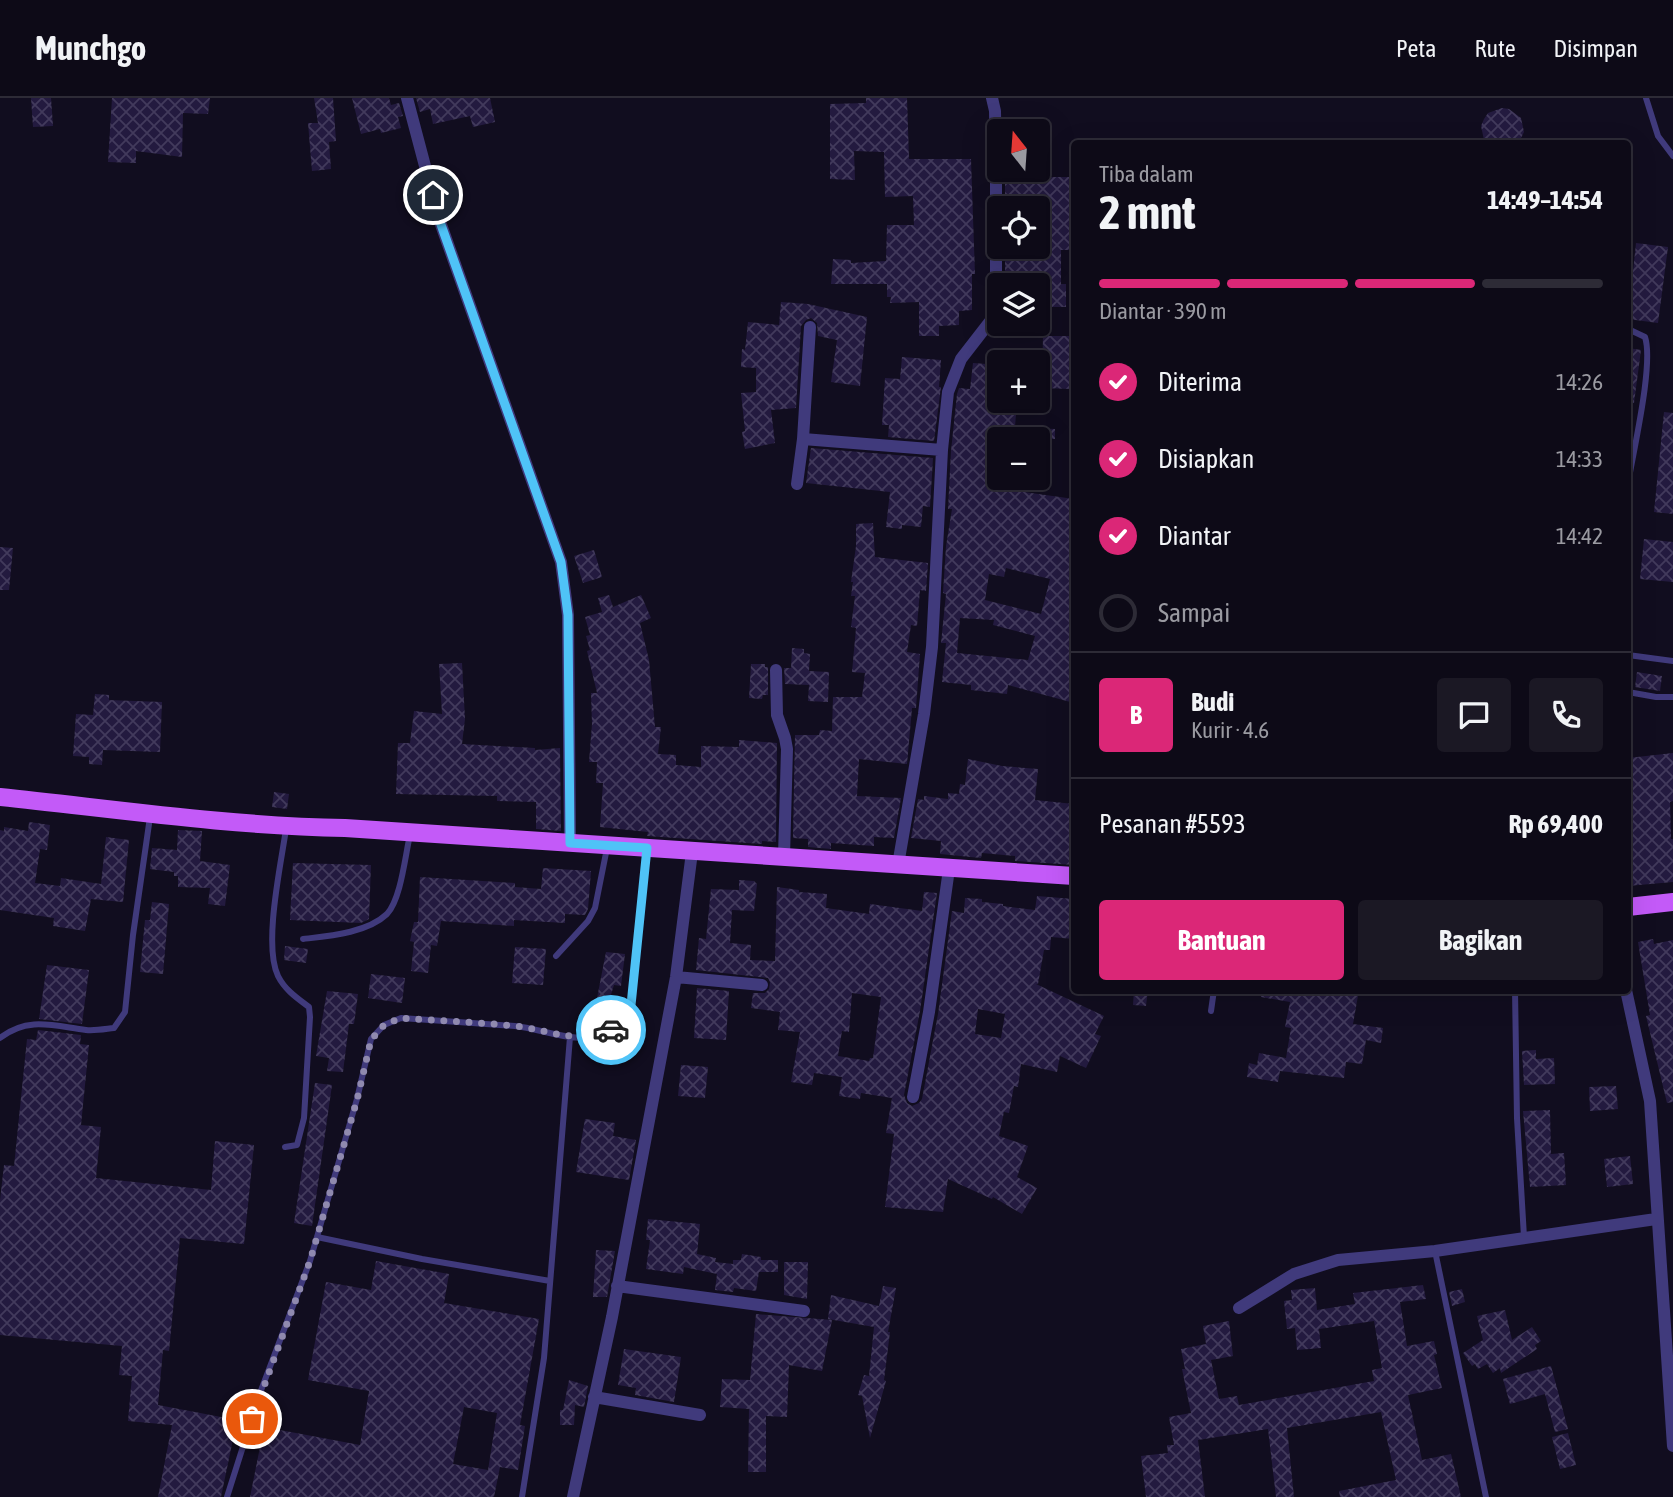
<!DOCTYPE html>
<html lang="id">
<head>
<meta charset="utf-8">
<style>
	:root { --surface:#0d0a17; --page:#1b1824; --text:#f1f3f6; --muted:#9a9aa1; --line:#2d2b36; --accent:#db2777 }
	body { margin:0; font-family:"Asap Condensed",sans-serif; background:var(--page); color:var(--text); height:100vh; display:flex; flex-direction:column; font-size:26px; white-space:nowrap }
	* { box-sizing:border-box; margin:0 }
	p { font-size:23px; color:var(--muted) }
	.icon { flex:none; width:38px; height:38px; fill:none; stroke:currentColor; stroke-width:2; stroke-linecap:round; stroke-linejoin:round }
	.map { position:relative; flex:1; overflow:hidden }
	.panel { position:absolute; left:1071px; top:42px; width:560px; height:854px; display:flex; flex-direction:column; background:var(--surface); border-radius:7px; box-shadow:0 7px 28px #0002,0 0 0 2px var(--line) }
	.panel>* { flex:none }
	.needle { width:46px; rotate:343deg }
	.fabs { position:absolute; left:987px; top:21px; display:grid; gap:14px }
	.fabs a { display:grid; place-items:center; width:63px; height:63px; border-radius:7px; background:var(--surface); box-shadow:0 7px 28px #0002,0 0 0 2px var(--line); font-size:35px }
	.pin { position:absolute; display:grid; place-items:center; width:60px; height:60px; color:#fff; margin:-30px; border:4px solid #fff; border-radius:50%; box-shadow:0 2px 7px #0007 }
	.courier { position:absolute; display:grid; place-items:center; width:70px; height:70px; margin:-35px; border:5px solid #4fc3f7; border-radius:50%; background:#fff; color:#222; box-shadow:0 2px 9px #0007 }
	.overview em { font-style:normal; font-weight:700 }
	.overview div { display:flex; flex-direction:column-reverse }
	.overview { display:flex; align-items:center; justify-content:space-between; height:119px; padding:0 28px }
	h1 { font-size:46px; font-weight:700; line-height:52px }
	.bar { display:grid; grid-template-columns:repeat(4,1fr); gap:10px 7px; align-content:center; height:84px; padding:0 28px }
	.bar i { height:9px; border-radius:5px; background:var(--line) }
	.bar .selected { background:var(--accent) }
	.bar p { grid-column:span 4 }
	.line { display:flex; align-items:center; gap:18px; padding:0 28px; border-top:2px solid var(--line) }
	.line div { flex:1 }
	.round { display:grid; place-items:center; flex:none; width:74px; height:74px; border-radius:7px; background:var(--page) }
	ol { padding:0 28px; list-style:none }
	li { display:flex; align-items:center; gap:21px; height:77px }
	li p { margin-inline-start:auto }
	li .icon { padding:7px; border-radius:50%; background:var(--accent); color:#fff; stroke-width:4 }
	li:last-child { color:var(--muted) }
	li i { width:38px; height:38px; border:4px solid var(--line); border-radius:50% }
	.cta { display:flex; gap:14px; margin-top:auto; padding:14px 28px }
	.cta a { flex:1; height:80px; border-radius:7px; background:var(--accent); color:#fff; font-size:28px; font-weight:700; line-height:80px; text-align:center }
	.cta a+a { background:var(--page); color:var(--text) }
	header { display:flex; align-items:center; gap:42px; box-sizing:border-box; height:98px; padding:0 35px; background:var(--surface); border-bottom:2px solid var(--line) }
	header strong { font-size:33px }
	nav { display:flex; gap:38px; margin-inline-start:auto; font-size:24px }
	.map>svg:first-child { display:block }
</style>
</head>
<body>
<header>
<strong>Munchgo</strong>
<nav><a>Peta</a><a>Rute</a><a>Disimpan</a></nav>
</header>
<div class="map">
<svg width="1673" height="1399" viewBox="0 0 1673 1399">
	<defs>
		<pattern id="building-cross-hatch" width="8" height="8" patternUnits="userSpaceOnUse" patternTransform="scale(1.75)"><rect width="8" height="8" fill="#231a3f"/><path d="M0 0l8 8M0 8l8-8" fill="none" stroke="#423a5c"/></pattern>
	</defs>
	<rect width="100%" height="100%" fill="#110d1f"/>
	<!-- building -->
	<path fill="url(#building-cross-hatch)" fill-rule="evenodd" d="M31,0H51L53,28L33,29Z
		M112,0H210L208,16L183,15L182,59L136,53V65L108,64Z
		M314,0H333L336,43L329,44L331,71L312,73L308,25H318Z
		M352,0H389L391,7L399,5L403,18L398,19L401,30L381,35L380,31L361,36Z
		M416,0H490L495,24L473,29L470,18L433,26L430,11L420,14Z
		M866,0H907L909,61H971L975,176H972V212L959,213V227L939,228V238H919V204L890,205L891,199H887V186H831L833,161L851,162V165L886,163L887,127H914L913,98L885,99L884,54L854,53L855,82L830,81V6L866,5Z
		M1502,10L1509,11L1521,20L1524,34L1518,46H1487L1484,42L1481,28L1484,21L1488,15Z
		M1047,79H1074V152H1061V186H1066V209H1038V187H1005V149H1038V110H1005V80L1047,81Z
		M1636,145L1668,149L1658,225L1628,221Z
		M781,204L808,206L867,219L860,288L831,284L837,242L818,238L817,225L811,220L806,222L801,228L796,310L771,312L775,345L745,351L742,334L745,333L741,295L756,294V270L741,269L742,251L745,252L748,224L779,227Z
		M1043,238H1069L1070,291L1042,290Z
		M1628,250L1641,252L1634,305H1628Z
		M902,259L941,262L939,289H941L934,343L888,339L889,327H882L885,280L900,281Z
		M973,265L999,267V303H1017L1015,329L1055,331V341H999V380H1016L1017,393L1074,401V605L1008,587L1007,596L971,592V587L942,584L946,545H941L946,496L943,495L946,448L952,411H948L951,353L957,296L959,290L970,291ZM1006,470L1050,481L1041,516L985,502L989,476L1004,479ZM960,520L994,522L993,527L1035,538L1028,562L957,555Z
		M1664,314L1673,315V416L1654,414Z
		M811,350L933,360L930,409L923,408L921,429L902,427V431L886,429L890,394L806,385Z
		M873,425L875,459L928,465L926,493L920,492L917,528L911,527L907,554L920,556L916,610H912L907,666L859,661L857,698L901,700L894,740L874,739V748L831,745V751L808,749V741L793,740L795,637H819L820,632L832,633L833,599H862L865,575L852,574L856,530L851,529L855,498H851L853,484H851L856,448V426Z
		M1644,441L1673,444V484L1640,481Z
		M0,449L13,450L9,492H0Z
		M594,452L602,479L583,485L574,458Z
		M609,497L613,509L641,497L651,520L640,525L649,562L655,629H661L658,656L676,657V667L701,669V648L739,649V642L777,645L776,744L762,743V746L647,738L648,734L600,729L603,685H596L597,664H589L592,626L591,595H597L587,553L590,552L586,538L590,537L585,519L602,514L598,500Z
		M792,550L804,551V555L810,556L809,573L829,574L828,604L808,603L809,587L785,586L784,570H791Z
		M462,565L465,621L462,646L535,650V652L560,650L561,733L536,731V704L497,703V698L396,696L398,645H410L414,613L442,616L439,566Z
		M751,566H765V569H768V597H763L762,601L749,600Z
		M1637,574L1662,578L1660,593L1635,589Z
		M95,596L109,597V602L162,604L160,654L103,652L102,667L89,666V659L73,658L76,616L93,617Z
		M1673,655V703L1670,704L1671,741H1673V784L1628,788V660Z
		M968,661L1002,668L1038,671L1035,702L1074,706V767L1015,763V758L982,755L981,760L940,756L941,743L911,740L918,701L924,702V698L948,701V695L959,696L960,686L965,687Z
		M274,694L289,696L287,711L272,709Z
		M29,724L50,727L47,752L40,751L35,785L60,788L61,780L101,786L106,739L129,742L123,804L91,801L85,833L53,828L54,820L0,812V732L4,733V729L28,733Z
		M178,732L202,733L200,763L230,767L225,808L208,806L210,790L178,789V778H174V774L150,771L152,750L177,752Z
		M293,765L371,767L369,821L361,825L290,822Z
		M543,770L591,773L588,811L585,817L565,816V825L514,822V828L441,823L437,848L431,847L428,875L411,873L414,844L410,843L414,824H418L420,779L515,785V789L541,791Z
		M739,782L754,783L757,786L754,813L732,812L730,845L751,847L750,862L775,863L777,789L799,792V794L827,796L826,810L869,816L870,806L922,813L924,794L937,795L920,913L904,997L907,1005L912,1008L919,1005L922,1001L938,916L952,813L964,815L965,800L982,801V804L1003,806V808L1035,812L1037,798L1074,801V841L1051,839L1050,852H1044L1038,886H1036L1104,918L1095,936L1101,938L1086,970L1060,958L1057,974L1021,966L1018,989L1014,988L1009,1015L1004,1014L999,1038L1028,1048L1017,1079L1037,1090L1022,1116L993,1099L992,1101L948,1081L943,1114L885,1109L894,1036L886,1035L892,1000L861,995L860,1001L839,998L842,979L814,975L812,987L791,984L800,934L778,932L780,914L751,910L753,895H765L769,891L770,884L768,880L696,872L699,840L706,841L711,791L739,792ZM852,895L881,899L873,960H870L869,963L838,958L842,933L849,934ZM978,911L1005,916L1001,940L975,936Z
		M152,804L169,806L163,876L140,874L145,822H150Z
		M1653,841L1654,846L1673,842V1004L1667,1005L1646,918L1650,917L1638,844Z
		M285,848L308,851L306,865L284,862Z
		M515,849L546,851L543,887L512,885Z
		M606,854L625,856L621,888L614,887L609,903L597,900Z
		M47,867L89,872L82,926L39,921Z
		M371,876L405,880L402,905L368,900Z
		M697,890L729,893L726,942L694,940Z
		M1134,892H1148L1146,908L1133,907Z
		M1262,892H1359L1353,926L1383,930L1381,945L1366,942L1362,966L1346,964L1344,980L1280,973L1278,984L1247,979L1249,965L1257,967L1259,955L1286,960L1291,930L1285,929L1290,904L1261,899Z
		M327,893L358,896L354,926H349L343,974L327,973L329,960L316,958Z
		M38,932L81,937L80,946L89,947L81,1027L101,1029L96,1080L211,1092L215,1043L254,1047L244,1146L180,1140L169,1253L163,1252L158,1307L237,1322L221,1399H158L172,1327L128,1323L132,1278L119,1277L122,1248L0,1237V1102L4,1067L14,1068L27,941L36,942Z
		M1536,952V961L1554,960L1555,986L1524,987L1522,953Z
		M681,967L708,969L705,1000L678,998Z
		M315,985L332,987L312,1128L294,1125Z
		M1616,988L1618,1011L1590,1013L1589,989Z
		M1550,1012L1551,1056L1564,1055L1566,1087L1530,1089L1523,1013Z
		M585,1021L615,1025L613,1038L636,1042L629,1082L576,1074Z
		M1630,1058L1633,1086L1607,1089L1604,1061Z
		M648,1121L700,1126L697,1156L716,1160L715,1164L733,1166V1162H741L742,1156L761,1159V1162H778V1174H759L756,1193L734,1190L733,1194L715,1192L717,1176L684,1169L683,1176L646,1171L650,1142H646Z
		M596,1152L615,1153L607,1199H593Z
		M376,1163L449,1176L444,1205L539,1221L520,1327L525,1328L518,1372L500,1369L494,1399H250L264,1329L360,1347L369,1293L308,1282L326,1184L371,1192ZM464,1309L497,1315L488,1372L453,1366Z
		M784,1164H808L807,1201L784,1197Z
		M1423,1187L1426,1201L1400,1204L1407,1248L1434,1243L1437,1256L1434,1257L1442,1290L1408,1297L1422,1362L1451,1356L1461,1399H1340L1339,1393L1396,1382L1381,1314L1287,1330L1294,1399H1276L1268,1331L1198,1342L1205,1399H1146L1141,1358L1168,1355L1167,1347H1174L1169,1319L1191,1315L1182,1271H1185L1181,1251L1206,1246L1203,1228L1229,1223L1233,1258L1211,1262L1219,1301L1237,1298L1239,1307L1374,1283L1372,1272L1382,1270L1374,1223L1319,1231L1321,1250L1297,1252L1295,1230L1287,1231L1284,1203L1292,1202L1291,1192L1315,1190L1317,1212L1355,1206L1353,1195Z
		M883,1188L896,1190L888,1234H890L884,1282L886,1283L870,1340L862,1298L858,1297L864,1277L869,1278L874,1229L828,1221L831,1197L879,1208Z
		M1462,1191L1465,1204L1452,1208L1449,1194Z
		M1505,1212L1512,1242L1532,1229L1541,1243L1535,1247L1537,1251L1501,1275L1500,1270L1493,1275L1487,1266L1478,1271L1475,1266L1472,1268L1463,1255L1483,1242L1477,1218Z
		M756,1216L832,1222L822,1273L789,1267L787,1319L766,1318V1374H748L749,1311L720,1309L722,1281L750,1282Z
		M624,1251L681,1259L674,1304L635,1297L636,1290L618,1287Z
		M1551,1268L1568,1331L1555,1334L1545,1296L1510,1306L1503,1281Z
		M569,1282L588,1288L584,1309L575,1307L574,1327H560V1312H563Z
		M1568,1335L1576,1367L1560,1371L1552,1339Z"/>
	<g fill="none" stroke-linecap="round" stroke-linejoin="round">
		<!-- service -->
		<path stroke="#403a7c" stroke-width="6" d="M1646,0L1658,38L1673,58
			M1628,231L1645,239C1654,266 1633,354 1628,386
			M1628,557L1673,563
			M1628,594L1656,599H1673
			M303,841C329,838 367,835 387,816C401,801 405,758 410,737
			M556,858L588,823L595,810L607,750
			M1515,892L1517,1020L1524,1139
			M1211,913L1214,892
			M0,940C28,918 54,928 86,932C95,933 105,931 114,930L125,914L133,837L150,719
			M285,1049L297,1047L304,1020L310,919L309,909C297,900 285,892 278,878C263,847 281,766 286,731
			M317,1139L422,1161L550,1183
			M1435,1153L1486,1399
			M227,1399L260,1295L310,1163L357,1001L371,941L384,927L401,920C439,923 477,925 515,928C545,931 582,950 611,933C621,927 625,917 631,907L647,753
			M522,1399L544,1260L570,939"/>
		<!-- minor -->
		<path stroke="#403a7c" stroke-width="12" d="M407,0L439,121L561,464L568,517L570,745
			M810,229L803,341L942,352
			M797,386L803,341
			M776,572L777,617L785,640L787,651L784,758
			M898,767L924,616L932,549L942,352L948,294L961,261L992,221L996,201V68L995,13L992,0
			M676,879L762,887
			M1626,892L1650,1003L1673,1348
			M913,999L929,914L949,771
			M617,1188L804,1213
			M1239,1210L1294,1176L1338,1162L1435,1153L1656,1121
			M594,1299L700,1317
			M573,1399L612,1219L676,879L692,754"/>
		<!-- primary -->
		<path stroke="#c35af8" stroke-width="18" d="M0,699C115,711 229,728 345,730L1074,778
			M1628,809L1673,804"/>
	</g>
	<g fill="none" stroke-linecap="round" stroke-linejoin="round">
		<!-- done -->
		<path stroke="#908aaf" stroke-width="7" stroke-dasharray="0 12.6" d="M252,1321L310,1163L357,1002L371,942L384,927L401,920C439,923 477,924 515,928C549,932 578,947 611,932"/>
		<!-- route -->
		<path stroke="#4fc3f7" stroke-width="9" d="M433,97L439,121L561,464L568,517L570,745L647,750L631,907L622,923L611,932"/>
	</g>
</svg>
<div class="fabs">
<a><svg class="needle" viewBox="-14 -14 28 28"><path d="M0-13l5 13h-10z" fill="#e53935"/><path d="M0 13l5-13h-10z" fill="#9a9aa1"/></svg></a>
<a><svg class="icon" aria-label="locate" viewBox="0 0 24 24"><circle cx="12" cy="12" r="6"/><path d="M12 2v4M12 18v4M2 12h4M18 12h4"/></svg></a>
<a><svg class="icon" aria-label="layers" viewBox="0 0 24 24"><path d="M12 4l9 5-9 5-9-5zM3 14l9 5 9-5"/></svg></a>
<a>+</a>
<a>−</a>
</div>
<div class="pin" style="left:252px;top:1321px;background:#ea580c"><svg class="icon" aria-label="bag" viewBox="0 0 24 24"><path d="M5 8h14l-1 12H6zM9 8a3 3 0 0 1 6 0"/></svg></div>
<div class="pin" style="left:433px;top:97px;background:#1f2937"><svg class="icon" aria-label="home" viewBox="0 0 24 24"><path d="M3 11l9-7 9 7M6 9v11h12V9"/></svg></div>
<div class="courier" style="left:611px;top:932px"><svg class="icon" aria-label="car" viewBox="0 0 24 24"><path d="M5 17H2v-5l4-1 3-4h7l3 4 3 1v5h-3M9 17h6M6 11h13"/><circle cx="7" cy="17" r="2"/><circle cx="17" cy="17" r="2"/></svg></div>
<section class="panel">
<div class="overview"><div><h1>2 mnt</h1><p>Tiba dalam</p></div><em>14:49–14:54</em></div>
<div class="bar"><i class="selected"></i><i class="selected"></i><i class="selected"></i><i></i><p>Diantar · 390 m</p></div>
<ol>
<li><svg class="icon" aria-label="check" viewBox="0 0 24 24"><path d="M5 12l5 5 9-10"/></svg>Diterima<p>14:26</p></li>
<li><svg class="icon" aria-label="check" viewBox="0 0 24 24"><path d="M5 12l5 5 9-10"/></svg>Disiapkan<p>14:33</p></li>
<li><svg class="icon" aria-label="check" viewBox="0 0 24 24"><path d="M5 12l5 5 9-10"/></svg>Diantar<p>14:42</p></li>
<li><i></i>Sampai</li>
</ol>
<div class="line" style="height:126px"><b class="round" style="background:var(--accent);color:#fff">B</b><div><b>Budi</b><p>Kurir · 4.6</p></div><a class="round"><svg class="icon" aria-label="chat" viewBox="0 0 24 24"><path d="M4 5h16v11H9l-5 4z"/></svg></a><a class="round"><svg class="icon" aria-label="phone" viewBox="0 0 24 24"><path d="M5 4h4l2 5-3 2q2 4 5 5l2-3 5 2v4C11 20 4 13 5 4z"/></svg></a></div>
<div class="line" style="height:91px"><div>Pesanan #5593</div><b>Rp 69,400</b></div>
<div class="cta"><a>Bantuan</a><a>Bagikan</a></div>
</section>
</div>
</body>
</html>
